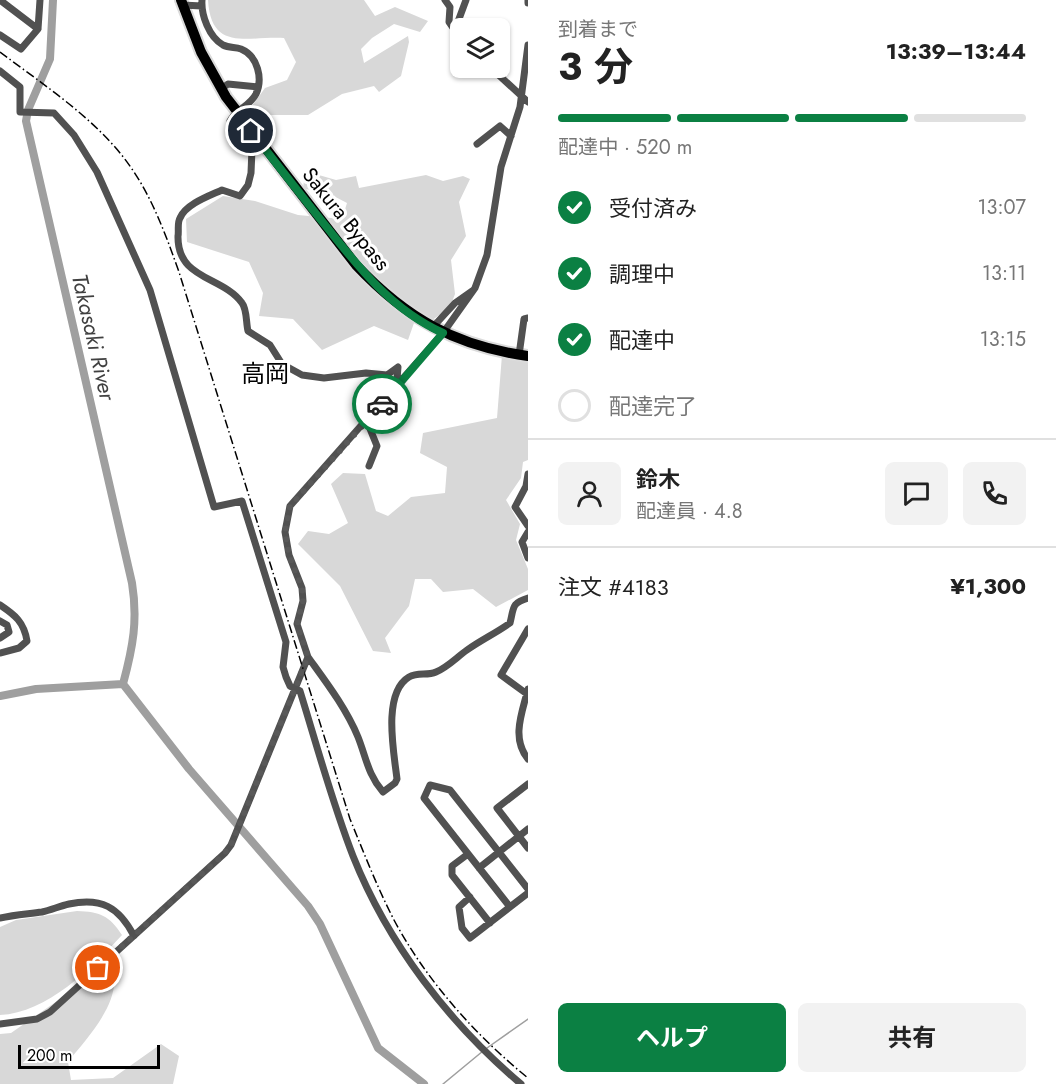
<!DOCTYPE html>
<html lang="ja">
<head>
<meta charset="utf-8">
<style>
	:root { --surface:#fff; --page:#f2f2f2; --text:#222; --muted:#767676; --line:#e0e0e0; --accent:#0b8043 }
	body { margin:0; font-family:Jost,"Noto Sans JP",sans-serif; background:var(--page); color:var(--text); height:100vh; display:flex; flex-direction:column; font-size:22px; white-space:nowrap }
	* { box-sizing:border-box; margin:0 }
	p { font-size:20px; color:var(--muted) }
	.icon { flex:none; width:33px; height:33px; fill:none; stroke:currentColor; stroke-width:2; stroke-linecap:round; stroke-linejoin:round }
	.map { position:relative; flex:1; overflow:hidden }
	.sheet { display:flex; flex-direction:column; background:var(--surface); width:528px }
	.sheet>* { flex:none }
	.buttons { position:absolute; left:450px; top:18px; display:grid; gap:12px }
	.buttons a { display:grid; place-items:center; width:60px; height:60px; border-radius:9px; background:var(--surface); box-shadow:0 2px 4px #0004; font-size:30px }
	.scale { position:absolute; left:18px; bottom:15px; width:142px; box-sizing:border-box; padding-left:6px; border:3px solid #000; border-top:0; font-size:16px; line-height:21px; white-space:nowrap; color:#000; -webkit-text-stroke:4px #fff; paint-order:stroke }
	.pin { position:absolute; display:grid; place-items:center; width:51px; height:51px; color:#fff; margin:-26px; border:3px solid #fff; border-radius:50%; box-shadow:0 2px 6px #0007 }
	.courier { position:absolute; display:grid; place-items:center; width:60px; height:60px; margin:-30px; border:4px solid #0b8043; border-radius:50%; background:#fff; color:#222; box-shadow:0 2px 8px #0007 }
	.head em { font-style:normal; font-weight:700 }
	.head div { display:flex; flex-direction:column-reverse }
	.head { display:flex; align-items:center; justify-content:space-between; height:102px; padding:0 30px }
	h1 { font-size:39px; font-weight:700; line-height:45px }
	.bar { display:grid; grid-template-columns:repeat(4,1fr); gap:9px 6px; align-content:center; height:72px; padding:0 30px }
	.bar i { height:8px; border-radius:4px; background:var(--line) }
	.bar .selected { background:var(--accent) }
	.bar p { grid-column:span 4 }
	.line { display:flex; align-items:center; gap:15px; padding:0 30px; border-top:2px solid var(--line) }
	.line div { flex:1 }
	.round { display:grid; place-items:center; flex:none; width:63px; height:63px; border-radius:9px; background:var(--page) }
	ol { padding:0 30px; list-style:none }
	li { display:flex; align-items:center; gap:18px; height:66px }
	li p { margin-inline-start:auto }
	li .icon { padding:6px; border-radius:50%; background:var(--accent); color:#fff; stroke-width:4 }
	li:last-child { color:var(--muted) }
	li i { width:33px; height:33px; border:3px solid var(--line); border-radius:50% }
	.cta { display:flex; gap:12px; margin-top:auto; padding:12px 30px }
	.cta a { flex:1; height:69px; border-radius:9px; background:var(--accent); color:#fff; font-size:24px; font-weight:700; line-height:69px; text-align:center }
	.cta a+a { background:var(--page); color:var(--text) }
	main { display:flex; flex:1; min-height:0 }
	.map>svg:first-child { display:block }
</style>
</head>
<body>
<main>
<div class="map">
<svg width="528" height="1084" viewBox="0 0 528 1084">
	<rect width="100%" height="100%" fill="#fff"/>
	<!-- green -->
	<path fill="#d8d8d8" d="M208,0H364L375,16L395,7L428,21L420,32L394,24L372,38L361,49L364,63L408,36L409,42L401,76L379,92L374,86L342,94L308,115H266L249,110L265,88L287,80L296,62L284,38C247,36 211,52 208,0Z
		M305,171L336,180L356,176L359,188L426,175L443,181L463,176L470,179L459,202L466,236L451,260L455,294L450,307L427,324L414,323L408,340L374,326L322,350L293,319L259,316L263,293L249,262L187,242L186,219L223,196L255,201L298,215L342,219L347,203L324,191L303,189Z
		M502,355L528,359V460L523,462L521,478L506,500L520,524L516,540L528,569V590L496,607L473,589L443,592L431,579H415L409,606L385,638L391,653L373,651L340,586L298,544L308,531L329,534L348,523L331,484L343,473L365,474L376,511L388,516L411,497L445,493L447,467L420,453L423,433L497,418Z
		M77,911C100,912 109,915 122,935C92,968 47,1013 0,1015V927L16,920Z
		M106,967L113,969C122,1002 87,1038 68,1062L71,1080L113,1078L161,1044L179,1056L173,1084H0V1034L11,1033Z"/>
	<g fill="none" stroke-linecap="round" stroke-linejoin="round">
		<!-- stream -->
		<path stroke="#9f9f9f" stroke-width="1.5" d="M487,1048L528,1019
			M443,1084L483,1051"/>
		<!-- river -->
		<path stroke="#9f9f9f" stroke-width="8" d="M53,0L50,59L28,110L26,121L132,583C138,620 133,647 123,684L189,769L308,906L320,924L378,1048L424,1084
			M0,696L36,689L123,684"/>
		<!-- highway casing -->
		<g stroke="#dbdbdb" stroke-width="14">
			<path id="highway" d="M181,0L201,52L226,97L356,265C406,318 455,346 528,356"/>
		</g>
		<!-- minor -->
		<path stroke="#515151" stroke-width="7" d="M0,0L38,29
			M202,0C201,15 209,37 223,45C229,48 235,47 241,49C258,56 263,79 256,94C250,106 235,110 230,121L252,149L251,173L248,185L240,196L222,190C209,196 186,204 180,218C177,223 179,231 178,236C177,280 223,276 242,303C247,309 246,323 248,331L270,345L282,364L302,375L324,378L366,373L387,375L398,367L397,379L390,390
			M445,0L450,7L449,22L456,32
			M528,0V3
			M182,5L202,6
			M0,35L21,49L38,29L40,0
			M460,39L456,27L466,0
			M491,68L528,102
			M0,71L20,87V112L54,113L74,135L97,172L150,290L214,507L242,501L286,642L283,667L286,677L290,686L300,691C317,746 332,802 353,856C388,944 449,1023 521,1084
			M221,89L228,84L258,87
			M477,144L500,126L511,136
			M432,328L455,303L472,291
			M519,355L524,319L528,318
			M366,419L377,446L369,466
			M528,474L526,486L515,507L528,526
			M528,532L522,542L528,558
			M0,605C15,615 24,622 27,641L19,648L0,653
			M0,621L7,625L9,632L0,638
			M308,657C326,682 346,708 358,737C366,757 368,775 383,792L395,783L397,779C394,753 382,693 409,677C418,672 427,676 436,672C448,667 457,657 467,650C481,640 496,633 510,623C514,608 511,603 528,598
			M528,689C522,713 511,738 528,759
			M527,694L501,675L528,629
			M528,784L497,808L528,848
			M468,854L452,866V875L490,923
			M479,868L528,829
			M470,897L459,907L462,928L470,938L528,893
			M510,907L424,798L430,785L450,790L528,889
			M0,918C14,915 28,914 42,912C51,910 60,906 69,904C101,897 119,907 134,936
			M0,1024L37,1019L50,1012L225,853L231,845L308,657L297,624L303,601L302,588L289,555L285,532L290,506L443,333L475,288L487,255L501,167L520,107L528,45"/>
		<!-- highway -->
		<use href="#highway" stroke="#000" stroke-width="10"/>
		<!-- rail -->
		<path stroke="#000" stroke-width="1.5" stroke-dasharray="9 3 1.5 3" stroke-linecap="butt" d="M0,52C41,83 87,113 120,153C149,188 164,230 179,272L350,819C364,853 377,887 394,920C426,980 476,1036 528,1078"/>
	</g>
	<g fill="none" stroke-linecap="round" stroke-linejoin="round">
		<!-- done -->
		<path stroke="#595959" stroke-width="6" stroke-dasharray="0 10.8" d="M98,968L225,853L231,845L308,657L297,624L303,601L302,588L289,555L285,532L290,506L382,404"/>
		<!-- route -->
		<path stroke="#0b8043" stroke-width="8" d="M251,131C276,163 300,194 325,225C359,268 392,310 443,333L382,404"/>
	</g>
	<g text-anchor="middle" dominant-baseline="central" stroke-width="6" stroke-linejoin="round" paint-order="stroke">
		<!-- street labels -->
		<g font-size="21" fill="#000" stroke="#fff">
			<text transform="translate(346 219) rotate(51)">Sakura Bypass</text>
		</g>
		<!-- water labels -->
		<g font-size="22" font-style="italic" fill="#404040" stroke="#fff">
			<text transform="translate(94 337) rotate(77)">Takasaki River</text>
		</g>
		<!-- quarter labels -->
		<g font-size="24" fill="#000" stroke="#fff">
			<text x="265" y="373">高岡</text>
		</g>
	</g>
</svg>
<div class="buttons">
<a><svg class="icon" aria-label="layers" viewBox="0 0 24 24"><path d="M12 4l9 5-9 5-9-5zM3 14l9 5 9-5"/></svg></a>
</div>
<div class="scale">200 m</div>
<div class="pin" style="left:98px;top:968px;background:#ea580c"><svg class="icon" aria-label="bag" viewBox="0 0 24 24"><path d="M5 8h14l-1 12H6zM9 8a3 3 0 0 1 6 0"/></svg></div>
<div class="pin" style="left:251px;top:131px;background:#1f2937"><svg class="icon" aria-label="home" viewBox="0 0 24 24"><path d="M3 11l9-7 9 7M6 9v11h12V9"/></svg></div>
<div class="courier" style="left:382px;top:404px"><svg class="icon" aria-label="car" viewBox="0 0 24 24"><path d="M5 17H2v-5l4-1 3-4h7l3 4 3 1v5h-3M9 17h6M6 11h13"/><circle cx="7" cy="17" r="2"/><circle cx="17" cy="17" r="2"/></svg></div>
</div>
<section class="sheet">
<div class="head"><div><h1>3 分</h1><p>到着まで</p></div><em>13:39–13:44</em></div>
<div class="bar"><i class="selected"></i><i class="selected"></i><i class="selected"></i><i></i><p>配達中 · 520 m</p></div>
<ol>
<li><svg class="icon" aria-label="check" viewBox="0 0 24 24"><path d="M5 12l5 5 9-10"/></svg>受付済み<p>13:07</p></li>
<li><svg class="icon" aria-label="check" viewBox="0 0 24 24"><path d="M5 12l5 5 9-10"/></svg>調理中<p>13:11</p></li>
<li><svg class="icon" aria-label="check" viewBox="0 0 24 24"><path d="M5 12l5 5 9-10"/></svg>配達中<p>13:15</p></li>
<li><i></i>配達完了</li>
</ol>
<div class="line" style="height:108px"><a class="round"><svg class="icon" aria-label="person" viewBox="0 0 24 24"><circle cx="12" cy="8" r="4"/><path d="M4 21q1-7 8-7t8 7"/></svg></a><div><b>鈴木</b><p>配達員 · 4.8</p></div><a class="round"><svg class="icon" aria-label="chat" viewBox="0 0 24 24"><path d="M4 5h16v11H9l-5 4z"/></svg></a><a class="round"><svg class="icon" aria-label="phone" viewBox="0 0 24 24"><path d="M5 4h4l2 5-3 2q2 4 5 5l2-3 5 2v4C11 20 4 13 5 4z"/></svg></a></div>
<div class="line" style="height:78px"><div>注文 #4183</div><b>¥1,300</b></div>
<div class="cta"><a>ヘルプ</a><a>共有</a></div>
</section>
</main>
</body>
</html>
